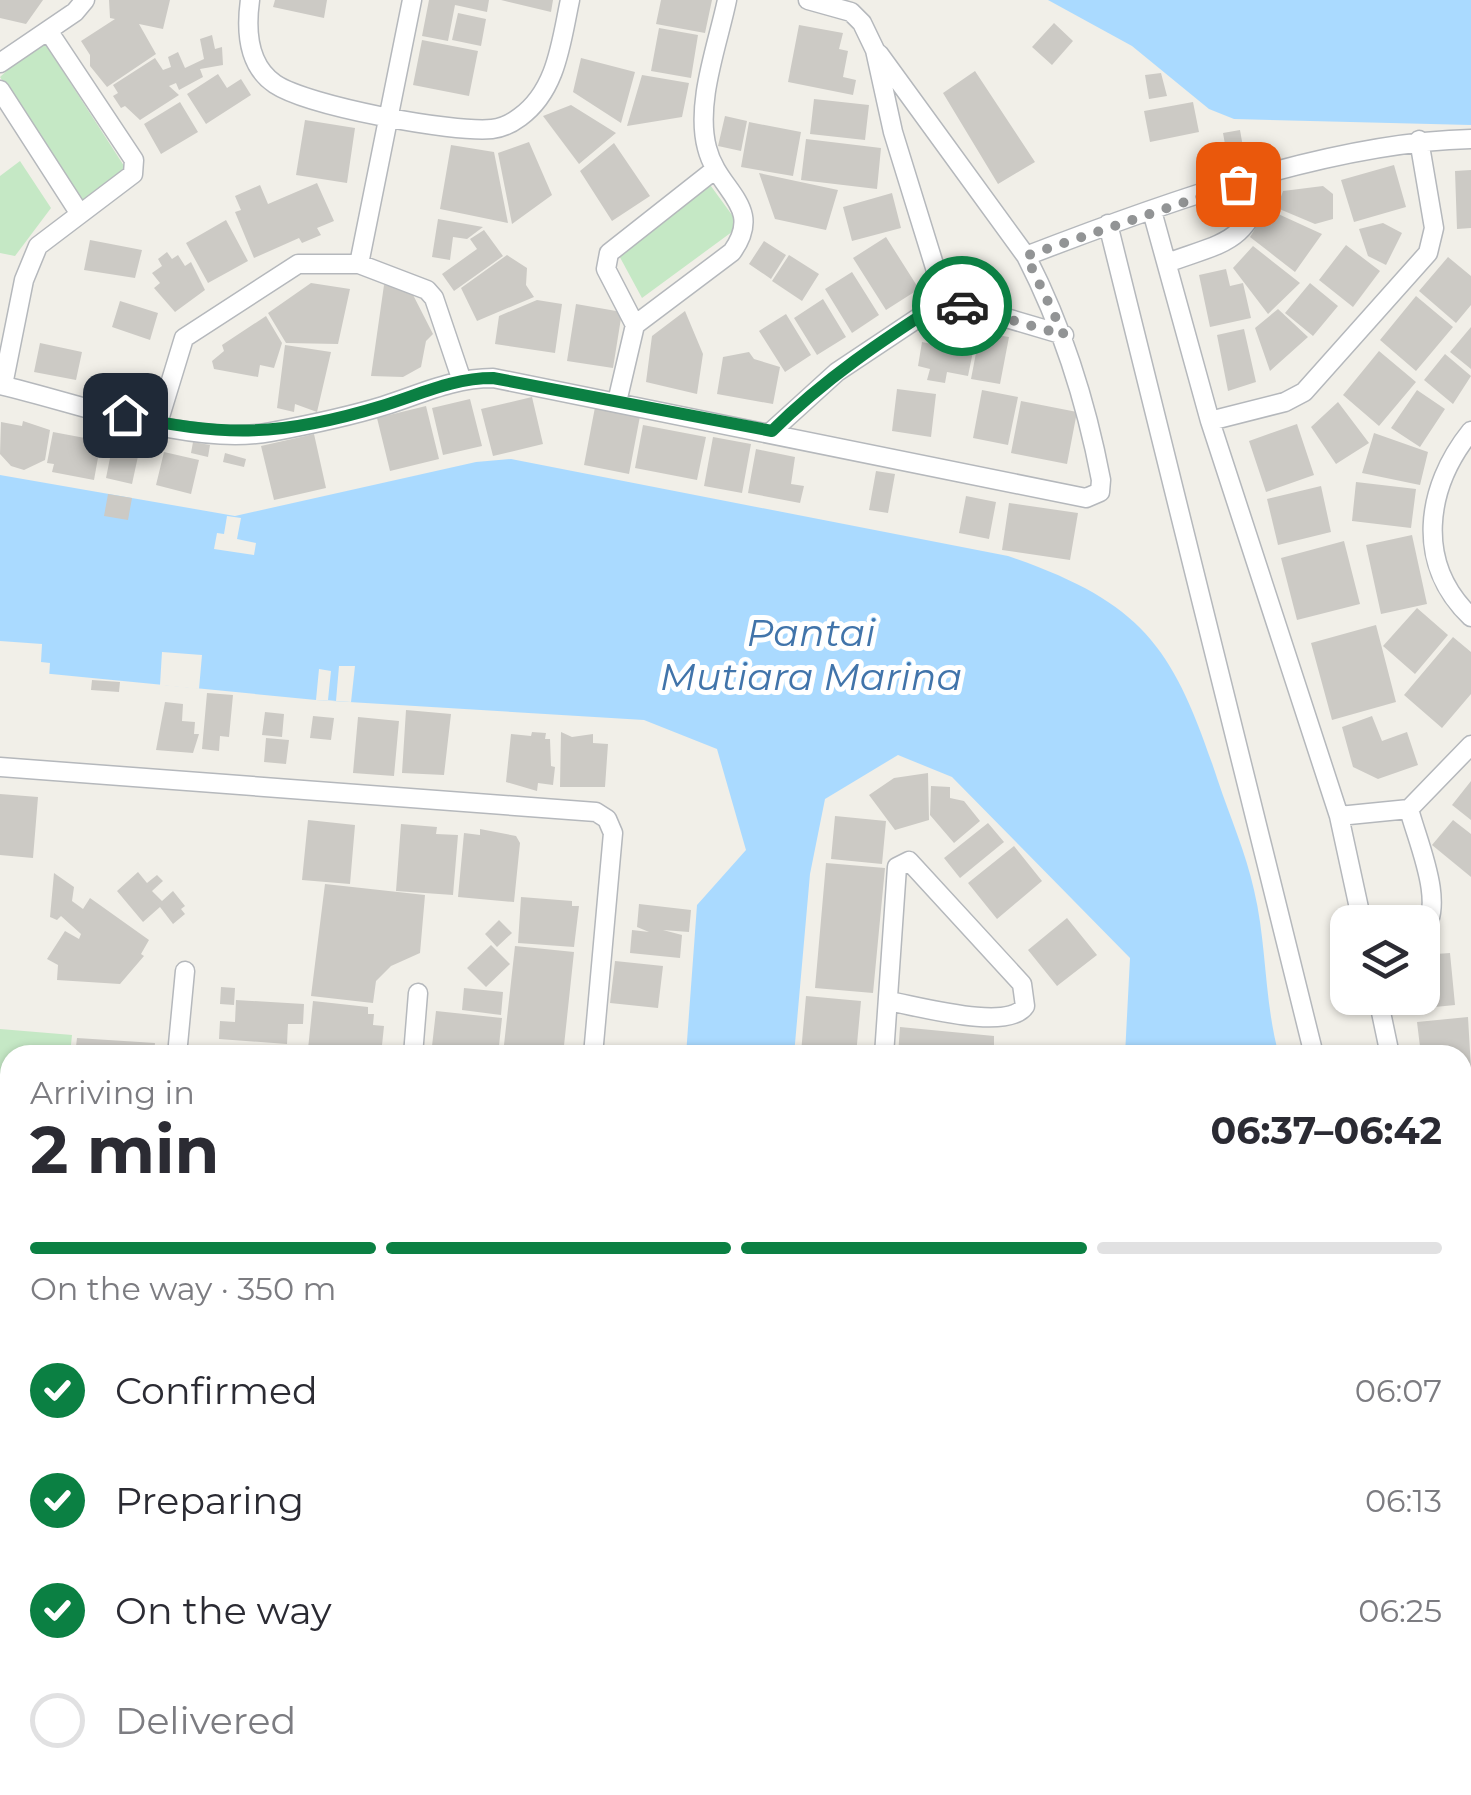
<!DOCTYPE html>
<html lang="en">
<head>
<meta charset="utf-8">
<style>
	:root { --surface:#fff; --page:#f2f2f3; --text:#2b2b33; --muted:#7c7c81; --line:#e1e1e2; --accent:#0b8043 }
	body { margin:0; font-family:Montserrat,sans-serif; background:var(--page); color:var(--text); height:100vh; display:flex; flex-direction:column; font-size:38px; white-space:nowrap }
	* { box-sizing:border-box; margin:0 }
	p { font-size:32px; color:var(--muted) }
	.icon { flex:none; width:55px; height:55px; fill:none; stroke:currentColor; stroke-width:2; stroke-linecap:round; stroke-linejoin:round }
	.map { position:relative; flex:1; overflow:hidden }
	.panel { position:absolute; left:0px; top:1045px; width:1472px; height:750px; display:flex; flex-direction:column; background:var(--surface); border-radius:30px 30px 0 0; box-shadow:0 2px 8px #0004 }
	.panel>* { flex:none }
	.controls { position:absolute; left:1330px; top:905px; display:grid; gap:20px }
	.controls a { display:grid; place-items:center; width:110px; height:110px; border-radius:20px; background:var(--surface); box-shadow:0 2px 8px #0004; font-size:50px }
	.pin { position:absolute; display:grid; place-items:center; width:85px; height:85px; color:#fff; margin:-42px; border-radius:20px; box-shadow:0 5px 15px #0006 }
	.courier { position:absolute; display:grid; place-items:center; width:100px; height:100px; margin:-50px; border:8px solid #0b8043; border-radius:50%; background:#fff; color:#222; box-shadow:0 2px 12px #0007 }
	.summary em { font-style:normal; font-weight:700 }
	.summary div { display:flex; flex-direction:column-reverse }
	.summary { display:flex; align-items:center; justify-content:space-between; height:170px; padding:0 30px }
	h1 { font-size:65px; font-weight:700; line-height:75px }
	.bar { display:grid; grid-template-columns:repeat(4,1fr); gap:15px 10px; align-content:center; height:120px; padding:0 30px }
	.bar i { height:12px; border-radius:8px; background:var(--line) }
	.bar .selected { background:var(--accent) }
	.bar p { grid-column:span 4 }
	ol { padding:0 30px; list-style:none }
	li { display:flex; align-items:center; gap:30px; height:110px }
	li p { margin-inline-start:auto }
	li .icon { padding:10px; border-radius:50%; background:var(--accent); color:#fff; stroke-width:4 }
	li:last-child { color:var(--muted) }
	li i { width:55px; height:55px; border:5px solid var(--line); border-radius:50% }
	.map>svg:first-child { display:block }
</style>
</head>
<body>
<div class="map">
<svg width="1471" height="1795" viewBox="0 0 1471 1795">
	<rect width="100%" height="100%" fill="#f1efe8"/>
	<!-- green -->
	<path fill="#c5e8c5" d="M42,39L128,172L81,203L0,77Z
		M20,161L51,208L15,256L0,253V176Z
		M708,182L740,226L642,298L616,250Z
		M0,1029L72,1035L70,1055H10V1086L0,1085Z"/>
	<!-- water -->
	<path fill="#aadaff" d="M1048,0H1471V125L1234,119L1209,109L1132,46Z
		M511,459L1008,556C1145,603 1174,648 1218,781C1230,817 1246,853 1254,890C1267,944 1264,1002 1279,1055H1125L1130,958L952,777L898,755L825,799L810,874L794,1055H686L697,905L746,850L717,749L644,720L316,700L0,669V475L235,516L476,462Z
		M0,1280L10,1282V1396L0,1395Z
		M0,1662H10V1785H1462L1463,1673L1471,1689V1795H0Z"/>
	<!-- pier -->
	<path fill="#f1efe8" d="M227,516L241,518L237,539L256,543L254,555L214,549L217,533L224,534Z
		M0,641L42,644L41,662L50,663L49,678L0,674Z
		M162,652L202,655L199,689L160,685Z
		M339,666H355L351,702L316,700L319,669L331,671L328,700L336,701Z"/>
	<!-- building -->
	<path fill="#cccac5" d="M0,0H43L26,24L0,18Z
		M109,0H170L163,29L139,24L156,54L107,87L90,66V55L81,41L115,19L110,18Z
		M275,0H327L324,18L273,7Z
		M429,0H489L487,12L455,5L448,41L422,36Z
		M501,0H553L551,12Z
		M661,0H712L705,33L656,24Z
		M458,13L486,19L481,46L452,40Z
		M1054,23L1073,41L1052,65L1032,47Z
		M799,25L843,33L839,49L848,51L843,77L856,80L853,95L788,82Z
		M659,28L698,35L691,78L651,71Z
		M212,35L215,49L222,47L223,65L200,69L203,77L179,90L176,83L169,86L179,95L140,120L125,106L121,108L113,96L118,93L113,85L155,58L163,70L171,67L168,57L178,52L185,68L204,59L200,39Z
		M422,40L478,51L469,96L413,85Z
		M581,58L635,72L621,123L573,92Z
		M975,71L1035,162L998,184L943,93Z
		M1161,73L1167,96L1149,99L1145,75Z
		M218,74L227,88L241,79L251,95L206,124L187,94Z
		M642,75L689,83L682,117L627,126Z
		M814,99L869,105L865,140L810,134Z
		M180,102L198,132L161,154L144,124Z
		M1193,102L1199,132L1150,142L1144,111Z
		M571,105L616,133L579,164L543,116Z
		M725,116L747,121L741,151L718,146Z
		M305,120L355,128L347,183L296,175Z
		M749,122L801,132L793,176L741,167Z
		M1240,130L1243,147L1226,150L1223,133Z
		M806,139L881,148L877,189L801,180Z
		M529,142L552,195L512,224L498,153Z
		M614,143L650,196L612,221L580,171Z
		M451,145L494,152L508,223L440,209Z
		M1394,165L1406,207L1354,222L1341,180Z
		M1471,170V228L1457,229L1455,171Z
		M759,173L838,190L826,230L775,219Z
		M317,183L334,221L317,228L321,235L302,243L299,238L254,258L235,212L241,210L235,196L260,185L268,204Z
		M1323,186L1333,194V219L1315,224L1277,208L1283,191Z
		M892,193L901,228L852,241L843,207Z
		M1267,209L1322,234L1295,272L1250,237Z
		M438,219L483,227L467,239L453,237L450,260L432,257Z
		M226,220L248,261L208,283L186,243Z
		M1383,223L1402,233L1386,265L1368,256L1359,229Z
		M484,230L503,256L454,291L442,274L477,249L470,239Z
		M886,237L919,289L886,310L853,258Z
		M90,240L142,250L135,278L84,270Z
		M764,241L786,255L771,279L749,264Z
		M1346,245L1380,271L1353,307L1319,280Z
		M1253,246L1300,283L1268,314L1233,268Z
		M167,252L172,259L178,255L185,266L191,262L205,290L175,312L154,288L160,283L152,273L162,266L158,259Z
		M507,255L527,268L526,285L534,297L477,321L461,288Z
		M789,255L819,274L802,301L772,281Z
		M1448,257L1471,276V305L1456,323L1419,291Z
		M1226,269L1230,286L1243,283L1251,318L1210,327L1199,275Z
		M852,272L879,315L852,333L825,289Z
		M311,283L350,289L338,344L286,343L268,313Z
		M1310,283L1338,306L1313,336L1285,313Z
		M384,285L409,287L433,334L426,341L421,367L403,377L371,376Z
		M1416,296L1453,327L1416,371L1380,340Z
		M823,299L846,337L817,355L794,318Z
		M537,300L562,304L555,353L495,344L499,316Z
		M120,301L158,313L150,340L112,327Z
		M576,304L622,312L613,368L567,361Z
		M1278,309L1308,337L1270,371L1255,328Z
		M685,311L703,354L697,394L646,382L652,336Z
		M786,314L811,355L785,372L759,331Z
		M266,316L282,343L274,368L260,365L258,377L214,369L212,361L224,351L222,345Z
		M946,326L977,332L968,376L947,372L945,383L927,380L930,369L918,366L922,342L942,346Z
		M1471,327V369L1450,352Z
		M1244,329L1256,382L1228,391L1217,335Z
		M980,332L1009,337L1000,384L971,379Z
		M40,343L82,352L76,380L34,372Z
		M285,345L331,352L317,412L295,404L294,412L277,408Z
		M1379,351L1416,382L1379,426L1343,395Z
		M749,352L754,359L780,367L773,404L717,394L723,357Z
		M1445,354L1471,376L1453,404L1424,380Z
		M897,389L936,394L931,437L892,431Z
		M982,390L1018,397L1008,445L973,438Z
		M1417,390L1445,409L1420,447L1391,428Z
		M532,397L543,444L493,456L481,409Z
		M470,399L482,446L443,455L432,408Z
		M1021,401L1077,412L1067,464L1011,453Z
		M596,402L641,411L629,474L584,465Z
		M1338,402L1369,443L1336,464L1311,427Z
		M426,406L439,459L390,471L377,418Z
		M23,421L50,430L45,460L24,470L11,466L0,454L1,422L22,426Z
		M1297,424L1314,475L1266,492L1249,441Z
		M643,425L706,437L697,480L635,468Z
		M53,432L101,441L94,480L52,472L54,464L47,463Z
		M1374,433L1428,452L1420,485L1362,473Z
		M314,434L326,488L274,500L261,446Z
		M713,437L751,444L742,493L704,486Z
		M118,439L140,447L132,484L106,478L113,443Z
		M193,442L210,445L208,457L191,453Z
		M756,449L795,457L791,484L804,486L800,503L748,493Z
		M164,452L199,460L191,494L156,485Z
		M225,453L246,459L244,467L223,462Z
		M876,471L895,474L888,513L869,510Z
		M1356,482L1416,489L1411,528L1352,521Z
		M1321,486L1331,532L1278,545L1267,499Z
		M108,494L132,498L128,520L104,516Z
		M966,496L996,502L989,539L959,533Z
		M1009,503L1078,513L1070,560L1002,550Z
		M1412,535L1427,604L1381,614L1366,545Z
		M1344,541L1360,604L1297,620L1281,558Z
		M1417,608L1448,635L1415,674L1383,646Z
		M1376,625L1396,702L1332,720L1311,643Z
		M1453,637L1471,652V694L1442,728L1404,695Z
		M92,680L120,682L119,692L91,690Z
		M207,693L233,695L229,737L220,736L219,751L202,749Z
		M165,702L183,704L182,721L195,722L194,734H199L193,753L156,750Z
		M406,710L451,714L444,775L402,773Z
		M265,712L284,714L282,737L262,735Z
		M313,716L334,718L331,740L310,738Z
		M1372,716L1382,741L1407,732L1418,765L1378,779L1353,767L1342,727Z
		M358,717L399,721L394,776L353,773Z
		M532,732L546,733L545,739H550L551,766L555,767L553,785L538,783L537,791L506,782L511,734L531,736Z
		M561,732L572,737L593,734V743L608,744L605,787H560Z
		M266,738L289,740L286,764L264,762Z
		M928,773L929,820L895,830L869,795L894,778Z
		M1471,781V820L1452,805Z
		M931,786L950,787V798L964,801L980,821L954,843L930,815Z
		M0,794L38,797L33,858L0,855Z
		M835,816L886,821L882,864L831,859Z
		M308,820L355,825L350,884L302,880Z
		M1453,820L1471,834V877L1432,845Z
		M988,823L1004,842L960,878L944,858Z
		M401,824L437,827L436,834L458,835L453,895L396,891Z
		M480,829L516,836L520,843L514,902L458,897L464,833L480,835Z
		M1014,846L1042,881L997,919L968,883Z
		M826,863L885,868L873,993L815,988Z
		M138,872L147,883L157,875L163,881L152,891L162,901L173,891L185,906L181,909L185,914L173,924L160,907L143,922L117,891Z
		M54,873L74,887L72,901L83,909L90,898L149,940L141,954L144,956L120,984L57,980L58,965L47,959L65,931L79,939L81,934L61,916L57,920L50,917Z
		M325,884L425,895L420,953L391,966L376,981L373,1003L311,996Z
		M521,897L572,901V906H579L574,947L518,943Z
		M639,904L691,910L689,932L663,930L682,935L680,958L630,953L632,930L649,932L637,927Z
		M1067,918L1097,955L1057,986L1028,950Z
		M499,920L512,933L497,947L485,934Z
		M491,945L510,964L486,987L467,968Z
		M515,946L574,952L563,1055L503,1054Z
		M1450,953L1455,1005L1405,1010L1404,998H1422V955Z
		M615,961L663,966L658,1008L610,1003Z
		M221,987L235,988L234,1005L220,1004Z
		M464,988L503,992L501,1015L462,1010Z
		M806,996L861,1001L856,1055L801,1053Z
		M236,1000L304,1004L303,1024H288L287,1044L219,1039L220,1021L235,1022Z
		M313,1001L368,1007V1014H374L373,1025L384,1026L381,1055L308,1049Z
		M436,1011L502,1018L498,1055H431Z
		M1468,1017L1471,1069L1462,1070V1055H1421L1417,1022Z
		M900,1027L994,1036V1055H898Z
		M77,1038L155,1043L154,1055H75Z
		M220,1046L291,1052L290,1055H220Z
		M1470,1111L1471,1168L1462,1170V1113Z
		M1471,1173V1235L1462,1236V1175Z
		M1471,1293V1347L1462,1348V1295Z
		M0,1410L10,1411V1481L0,1480Z"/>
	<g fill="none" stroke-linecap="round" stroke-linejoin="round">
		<!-- minor casing -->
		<g stroke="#b5b8bc" stroke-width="21">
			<path id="minor" d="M250,0C246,29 247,65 275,84C308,106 452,133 492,129C502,128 512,123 520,117C557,90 561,42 570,0
				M808,0L851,12L862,23L875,50L893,132L945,300
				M879,54L1026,256
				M0,63L75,12L85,0
				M0,90L80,214
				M1152,211L1210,421L1339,816L1362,922
				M1108,224L1314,1055
				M1167,263C1230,240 1246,244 1267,176
				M359,264L412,0
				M635,325L732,252C765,206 718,192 707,148C695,103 718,44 727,0
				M0,385C79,403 190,447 271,432C308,425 347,417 383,406C421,394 453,378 493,378L1086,498L1100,492L1101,480C1086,401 1063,328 1026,256C1158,205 1330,142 1471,139
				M3,385L24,280L38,246L133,174L134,160L49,32
				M617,402L635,325L606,269L609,253L713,171
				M1210,421L1285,402L1304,392L1428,253L1434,228L1419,140
				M158,423L184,338L298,264H359L427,290L434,298L461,378
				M772,431L837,372L945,300L1064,335
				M1471,431C1425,488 1415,564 1471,617
				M0,767L596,812L607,819L613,833L593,1055
				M1409,809C1417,841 1447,906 1422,933
				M1339,816L1409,809L1471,745
				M1378,998L1390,1055
				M177,1055L185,971
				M413,1055L418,993
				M884,1055L897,867L909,861L1022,984L1025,1006C1008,1032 918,1006 888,1001
				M1462,1087H1471
				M0,1196L10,1197
				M1462,1276L1471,1274
				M1462,1431L1471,1468
				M0,1516L10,1517
				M0,1537L10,1538
				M1462,1557L1471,1583"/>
		</g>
		<!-- minor -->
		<use href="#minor" stroke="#fff" stroke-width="18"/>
	</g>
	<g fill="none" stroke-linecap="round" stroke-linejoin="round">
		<!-- done -->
		<path stroke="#929495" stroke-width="10" stroke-dasharray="0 18" d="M962,306L1064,335L1026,256L1238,184"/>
		<!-- route -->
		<path stroke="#0b8043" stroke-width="12" d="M125,415C224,438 284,436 382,406C421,394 453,378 493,378L772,431C824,379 884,339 945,300L962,306"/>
	</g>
	<g text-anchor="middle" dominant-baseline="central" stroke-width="10" stroke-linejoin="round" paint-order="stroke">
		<!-- water labels -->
		<g font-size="38" font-style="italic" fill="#4174aa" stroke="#fff">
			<text x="811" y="632">Pantai<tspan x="811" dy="44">Mutiara Marina</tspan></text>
		</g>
	</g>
</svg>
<div class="controls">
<a><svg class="icon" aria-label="layers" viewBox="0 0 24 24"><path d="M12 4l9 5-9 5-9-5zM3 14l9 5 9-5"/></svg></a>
</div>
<div class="pin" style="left:1238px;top:184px;background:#ea580c"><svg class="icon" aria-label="bag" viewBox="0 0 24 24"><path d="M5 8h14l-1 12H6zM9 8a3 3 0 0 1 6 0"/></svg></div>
<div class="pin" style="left:125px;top:415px;background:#1f2937"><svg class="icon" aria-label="home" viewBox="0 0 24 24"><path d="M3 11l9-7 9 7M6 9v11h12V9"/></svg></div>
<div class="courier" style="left:962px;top:306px"><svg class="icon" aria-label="car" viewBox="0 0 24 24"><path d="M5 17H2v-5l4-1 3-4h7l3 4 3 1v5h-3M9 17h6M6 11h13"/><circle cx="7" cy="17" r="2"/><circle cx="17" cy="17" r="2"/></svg></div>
<section class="panel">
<div class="summary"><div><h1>2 min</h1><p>Arriving in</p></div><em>06:37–06:42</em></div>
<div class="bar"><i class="selected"></i><i class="selected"></i><i class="selected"></i><i></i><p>On the way · 350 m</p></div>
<ol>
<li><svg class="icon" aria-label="check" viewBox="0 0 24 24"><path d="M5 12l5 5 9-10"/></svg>Confirmed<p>06:07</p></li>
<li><svg class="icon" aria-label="check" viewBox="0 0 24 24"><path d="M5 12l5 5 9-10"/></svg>Preparing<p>06:13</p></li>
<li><svg class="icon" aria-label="check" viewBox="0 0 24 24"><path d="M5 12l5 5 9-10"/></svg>On the way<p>06:25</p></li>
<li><i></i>Delivered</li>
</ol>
</section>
</div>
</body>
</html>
